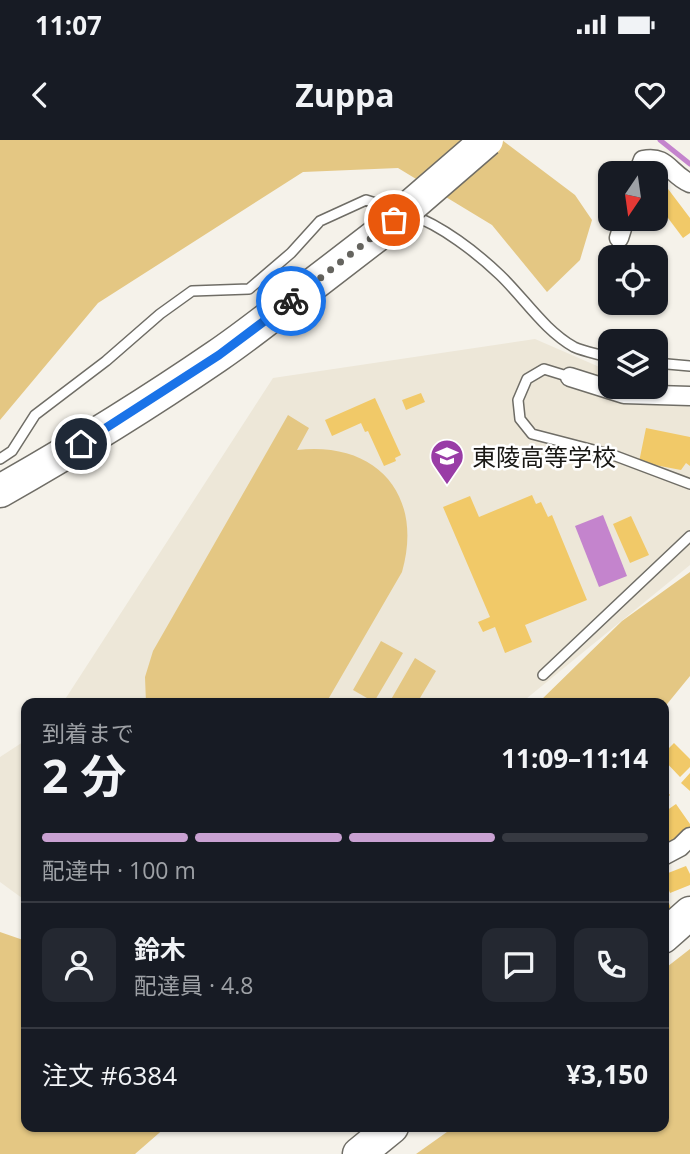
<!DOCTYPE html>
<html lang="ja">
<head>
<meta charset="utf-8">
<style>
	:root { --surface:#171b24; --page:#242831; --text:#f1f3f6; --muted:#9ea1a6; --line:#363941; --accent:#c9a1d2 }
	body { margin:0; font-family:"Open Sans","Noto Sans JP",sans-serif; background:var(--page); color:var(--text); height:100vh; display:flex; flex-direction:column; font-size:26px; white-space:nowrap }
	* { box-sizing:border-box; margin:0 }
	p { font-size:23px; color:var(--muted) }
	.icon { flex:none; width:38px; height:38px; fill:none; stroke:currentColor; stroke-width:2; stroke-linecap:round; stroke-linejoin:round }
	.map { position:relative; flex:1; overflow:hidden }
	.panel { position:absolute; left:21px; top:558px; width:648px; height:434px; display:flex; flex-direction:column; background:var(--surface); border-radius:14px; box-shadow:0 2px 5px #0004 }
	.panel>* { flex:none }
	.needle { width:46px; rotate:193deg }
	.controls { position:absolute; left:598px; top:21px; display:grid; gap:14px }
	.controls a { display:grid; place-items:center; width:70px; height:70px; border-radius:14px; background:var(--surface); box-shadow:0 2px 5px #0004; font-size:35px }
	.pin { position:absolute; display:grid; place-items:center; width:60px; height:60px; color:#fff; margin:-30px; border:4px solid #fff; border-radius:50%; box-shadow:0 2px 7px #0007 }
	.courier { position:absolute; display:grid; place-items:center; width:70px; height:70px; margin:-35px; border:5px solid #1a73e8; border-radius:50%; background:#fff; color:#222; box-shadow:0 2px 9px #0007 }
	.head em { font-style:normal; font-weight:700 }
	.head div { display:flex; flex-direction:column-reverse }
	.head { display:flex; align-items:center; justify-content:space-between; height:119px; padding:0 21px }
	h1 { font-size:46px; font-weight:700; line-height:52px }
	.bar { display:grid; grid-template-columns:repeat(4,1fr); gap:10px 7px; align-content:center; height:84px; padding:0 21px }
	.bar i { height:9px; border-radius:5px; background:var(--line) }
	.bar .active { background:var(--accent) }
	.bar p { grid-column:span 4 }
	.line { display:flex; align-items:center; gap:18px; padding:0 21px; border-top:2px solid var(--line) }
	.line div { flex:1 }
	.round { display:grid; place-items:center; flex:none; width:74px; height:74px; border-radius:14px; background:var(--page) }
	.status { display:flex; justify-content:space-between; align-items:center; height:49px; padding:0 35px; background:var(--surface); direction:ltr }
	.status svg { height:19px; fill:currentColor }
	header { display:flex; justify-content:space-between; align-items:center; height:91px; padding:0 21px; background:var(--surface); font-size:32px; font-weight:700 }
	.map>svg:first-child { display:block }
</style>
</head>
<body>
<div class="status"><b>11:07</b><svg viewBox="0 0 49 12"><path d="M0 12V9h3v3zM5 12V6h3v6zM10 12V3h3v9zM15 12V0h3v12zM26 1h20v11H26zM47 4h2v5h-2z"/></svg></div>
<header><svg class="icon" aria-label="back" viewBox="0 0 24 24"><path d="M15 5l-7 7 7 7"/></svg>Zuppa<svg class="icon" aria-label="heart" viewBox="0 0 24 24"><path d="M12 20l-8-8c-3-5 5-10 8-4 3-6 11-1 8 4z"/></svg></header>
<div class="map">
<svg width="690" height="1014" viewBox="0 0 690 1014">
	<rect width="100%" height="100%" fill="#f5f2ea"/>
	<!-- built -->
	<path fill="#ede7d8" d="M535,199L611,232V247H644L690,267V425L521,563L62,564L273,238Z
		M26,600V761L0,742V617Z"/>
	<!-- green -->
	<path fill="#e4c783" d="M0,0H502L575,55L592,80L580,120L547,152L492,85L398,28L303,32L98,163L0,280Z
		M288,275L309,288L297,310C377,301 424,355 402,432L326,563H146L145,537L153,511Z
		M690,432V536L663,569V564L538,563L622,481Z
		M381,501L403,513L374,562L353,550Z
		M415,518L436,531L417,563H389Z
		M0,792L26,801V987H166L135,1014H0Z
		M690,809V1014H416L454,987H663V830Z"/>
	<!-- water -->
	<path fill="#c484cd" d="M603,375L627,436L599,447L575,386Z"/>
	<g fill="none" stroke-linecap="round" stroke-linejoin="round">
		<!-- stream -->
		<path stroke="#c484cd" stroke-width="5" d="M660,0L690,24"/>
	</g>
	<!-- building -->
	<path fill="#f1c968" d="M656,33L690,78V93L683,98L656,62Z
		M656,131L665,136L656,152Z
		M421,253L425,262L406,270L402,260Z
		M375,258L401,315L395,318L396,321L384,326L368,291L365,292L361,283L332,296L325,280Z
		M646,288L690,297V326L686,323L681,330L639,322Z
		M532,355L536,364L541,362L548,377L552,375L587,460L525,485L532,502L505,513L495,487L483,492L478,482L490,477L443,367L470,356L479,377Z
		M631,376L649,415L630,423L613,384Z
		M674,603L690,619V627L680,637L663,619V614Z
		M690,633V651L681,643Z
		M663,647L670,655L663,662Z
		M676,664L690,684V687L670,702L663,693V673Z
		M686,726L690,734V745L670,753L663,735Z
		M663,748L672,771L663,774Z"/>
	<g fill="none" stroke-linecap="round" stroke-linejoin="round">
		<!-- lane casing -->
		<g stroke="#6f6d66" stroke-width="12">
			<path id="lane" d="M411,75C441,85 477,113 500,135C525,159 544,190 574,207C585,212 599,214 611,218
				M656,223L690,226
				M570,237L544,229L527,239L518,260L520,279L532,294L613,315L690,344
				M0,319L12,311L35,275L106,221L160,174L192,151L249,149L291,113L320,81L366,60L398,70
				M543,535L690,396"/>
		</g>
		<!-- street casing -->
		<g stroke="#6f6d66" stroke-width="21">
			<path id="street" d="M638,33L643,20C668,15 669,34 690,43
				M619,98L625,79
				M570,237L624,254L690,256
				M663,716L680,707L690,697"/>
		</g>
		<!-- highway casing -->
		<g stroke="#6f6d66" stroke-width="35">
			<path id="highway" d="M0,351C74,309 147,264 217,216C248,195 277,171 307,149
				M663,797L690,773
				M359,1014L392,987"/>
		</g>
		<!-- lane -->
		<use href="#lane" stroke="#fff" stroke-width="9"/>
		<!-- street -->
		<use href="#street" stroke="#fff" stroke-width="18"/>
		<!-- highway -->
		<use href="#highway" stroke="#fff" stroke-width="32"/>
		<!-- highway-bridge casing -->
		<g stroke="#6f6d66" stroke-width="35" stroke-linecap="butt">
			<path id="highway-bridge" d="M307,149L376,96L487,0"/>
		</g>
		<!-- highway-bridge -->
		<use href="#highway-bridge" stroke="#fff" stroke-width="32"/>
	</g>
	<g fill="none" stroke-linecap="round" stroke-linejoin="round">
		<!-- done -->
		<path stroke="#65645f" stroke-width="7" stroke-dasharray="0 12.6" d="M291,161L394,80"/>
		<!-- route -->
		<path stroke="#1a73e8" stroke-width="9" d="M81,304L219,215L291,161"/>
	</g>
	<!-- icons -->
	<defs>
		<g id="school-pin" transform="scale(1.75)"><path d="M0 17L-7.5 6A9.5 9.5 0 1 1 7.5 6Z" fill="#993ca6" stroke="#fff"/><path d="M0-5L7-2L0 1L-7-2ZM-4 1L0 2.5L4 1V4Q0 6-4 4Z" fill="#fff"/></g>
	</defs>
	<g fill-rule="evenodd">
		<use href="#school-pin" x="447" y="316"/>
	</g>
	<g text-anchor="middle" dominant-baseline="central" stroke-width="5" stroke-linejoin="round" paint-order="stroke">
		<!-- poi labels -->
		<g font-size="24" fill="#181714" stroke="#fff" text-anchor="start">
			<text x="472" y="316">東陵高等学校</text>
		</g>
	</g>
</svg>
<div class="controls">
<a><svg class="needle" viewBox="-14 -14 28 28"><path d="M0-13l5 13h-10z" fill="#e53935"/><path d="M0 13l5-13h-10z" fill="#9ea1a6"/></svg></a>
<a><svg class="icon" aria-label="locate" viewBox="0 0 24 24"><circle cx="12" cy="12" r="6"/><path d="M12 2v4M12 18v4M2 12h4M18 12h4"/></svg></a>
<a><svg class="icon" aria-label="layers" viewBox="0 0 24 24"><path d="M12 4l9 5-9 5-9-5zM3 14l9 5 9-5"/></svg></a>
</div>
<div class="pin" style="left:394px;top:80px;background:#ea580c"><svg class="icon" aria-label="bag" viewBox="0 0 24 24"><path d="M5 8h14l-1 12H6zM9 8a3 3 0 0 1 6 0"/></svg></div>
<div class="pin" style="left:81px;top:304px;background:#1f2937"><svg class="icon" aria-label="home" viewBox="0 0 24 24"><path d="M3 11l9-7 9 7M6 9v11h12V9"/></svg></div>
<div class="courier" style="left:291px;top:161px"><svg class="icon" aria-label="bike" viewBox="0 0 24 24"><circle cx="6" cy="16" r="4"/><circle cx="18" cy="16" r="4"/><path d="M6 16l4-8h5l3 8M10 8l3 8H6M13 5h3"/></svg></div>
<section class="panel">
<div class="head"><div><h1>2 分</h1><p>到着まで</p></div><em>11:09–11:14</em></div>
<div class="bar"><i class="active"></i><i class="active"></i><i class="active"></i><i></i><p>配達中 · 100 m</p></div>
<div class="line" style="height:126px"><a class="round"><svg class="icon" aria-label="person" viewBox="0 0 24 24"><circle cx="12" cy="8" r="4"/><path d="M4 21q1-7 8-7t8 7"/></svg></a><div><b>鈴木</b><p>配達員 · 4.8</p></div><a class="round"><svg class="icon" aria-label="chat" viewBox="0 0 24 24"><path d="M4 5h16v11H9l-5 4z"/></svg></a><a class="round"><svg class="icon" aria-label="phone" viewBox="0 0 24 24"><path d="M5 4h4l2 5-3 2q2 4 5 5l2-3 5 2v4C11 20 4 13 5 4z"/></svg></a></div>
<div class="line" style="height:91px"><div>注文 #6384</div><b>¥3,150</b></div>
</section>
</div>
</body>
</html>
